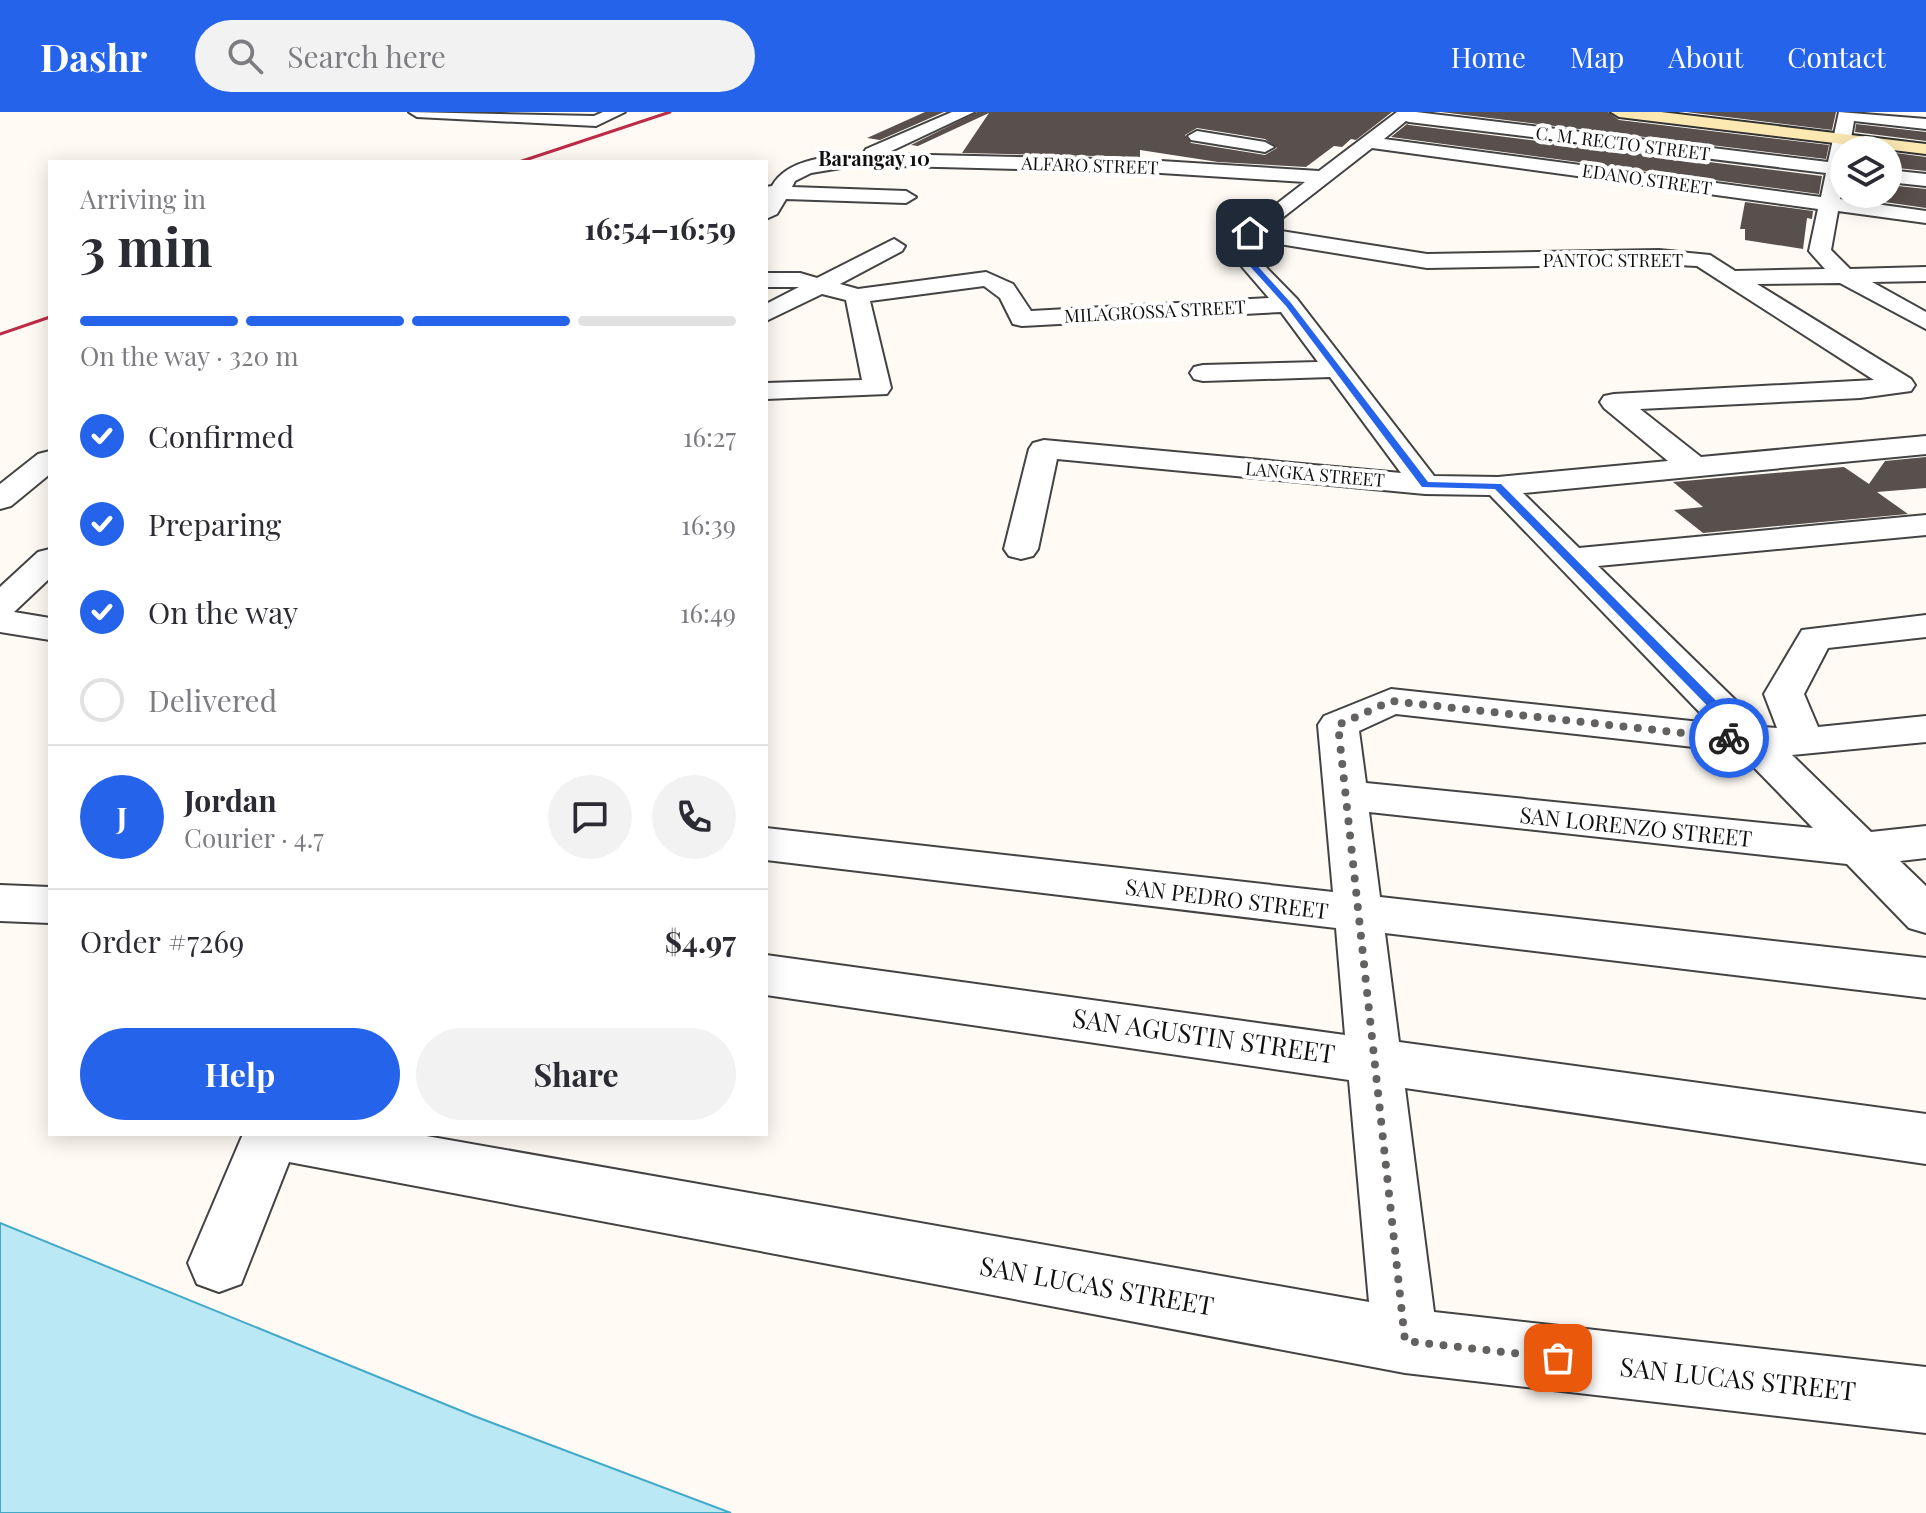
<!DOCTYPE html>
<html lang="en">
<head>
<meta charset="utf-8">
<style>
	:root { --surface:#fff; --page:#f2f2f3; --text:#2b2b33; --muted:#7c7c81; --line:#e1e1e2; --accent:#2563eb }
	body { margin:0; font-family:"Playfair Display",serif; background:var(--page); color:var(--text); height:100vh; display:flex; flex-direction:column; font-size:30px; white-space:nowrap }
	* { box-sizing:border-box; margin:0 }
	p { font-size:26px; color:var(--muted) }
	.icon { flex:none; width:44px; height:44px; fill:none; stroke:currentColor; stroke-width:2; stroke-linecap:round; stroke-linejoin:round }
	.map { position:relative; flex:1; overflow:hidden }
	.side { position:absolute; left:48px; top:48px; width:720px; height:976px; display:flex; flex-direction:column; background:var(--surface); border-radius:0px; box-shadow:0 4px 20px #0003 }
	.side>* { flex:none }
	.tools { position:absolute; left:1830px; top:24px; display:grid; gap:16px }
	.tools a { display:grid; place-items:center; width:72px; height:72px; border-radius:50%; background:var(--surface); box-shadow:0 4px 20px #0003; font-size:40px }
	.pin { position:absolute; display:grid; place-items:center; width:68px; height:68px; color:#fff; margin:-34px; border-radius:16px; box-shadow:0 4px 12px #0006 }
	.courier { position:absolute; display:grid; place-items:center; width:80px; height:80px; margin:-40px; border:6px solid #2563eb; border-radius:50%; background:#fff; color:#222; box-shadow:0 2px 10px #0007 }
	.overview em { font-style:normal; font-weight:700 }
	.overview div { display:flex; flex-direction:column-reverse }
	.overview { display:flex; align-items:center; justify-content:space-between; height:136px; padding:0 32px }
	h1 { font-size:52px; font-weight:700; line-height:60px }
	.bar { display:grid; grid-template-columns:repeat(4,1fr); gap:12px 8px; align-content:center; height:96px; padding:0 32px }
	.bar i { height:10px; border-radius:6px; background:var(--line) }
	.bar .on { background:var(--accent) }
	.bar p { grid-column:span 4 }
	.line { display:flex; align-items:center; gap:20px; padding:0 32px; border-top:2px solid var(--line) }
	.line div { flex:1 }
	.round { display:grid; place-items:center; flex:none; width:84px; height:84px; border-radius:42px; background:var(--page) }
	ol { padding:0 32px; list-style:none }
	li { display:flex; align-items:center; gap:24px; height:88px }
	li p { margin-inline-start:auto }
	li .icon { padding:8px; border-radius:50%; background:var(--accent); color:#fff; stroke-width:4 }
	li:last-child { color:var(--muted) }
	li i { width:44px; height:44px; border:4px solid var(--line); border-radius:50% }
	.cta { display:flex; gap:16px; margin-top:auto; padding:16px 32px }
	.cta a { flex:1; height:92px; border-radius:48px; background:var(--accent); color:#fff; font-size:32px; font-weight:700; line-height:92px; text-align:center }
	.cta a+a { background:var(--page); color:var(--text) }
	header { display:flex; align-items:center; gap:48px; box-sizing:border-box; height:112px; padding:0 40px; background:var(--accent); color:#fff }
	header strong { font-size:38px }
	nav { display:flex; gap:44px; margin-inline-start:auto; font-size:28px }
	.search { width:560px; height:72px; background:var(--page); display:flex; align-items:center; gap:20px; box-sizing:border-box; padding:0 28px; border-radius:44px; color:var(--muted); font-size:30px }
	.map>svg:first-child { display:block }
</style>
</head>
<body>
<header>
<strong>Dashr</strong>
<div class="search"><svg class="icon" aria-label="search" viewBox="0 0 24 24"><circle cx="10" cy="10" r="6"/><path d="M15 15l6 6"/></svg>Search here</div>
<nav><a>Home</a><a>Map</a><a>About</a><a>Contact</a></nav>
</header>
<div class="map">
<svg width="1926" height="1401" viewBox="0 0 1926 1401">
	<rect width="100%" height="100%" fill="#fffbf4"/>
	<!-- water -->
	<path fill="#bae8f5" stroke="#43a9c9" stroke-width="2" d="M0,1111L474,1304L731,1401H0Z"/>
	<!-- building -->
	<path fill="#594f4d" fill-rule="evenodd" d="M925,0H944L880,28L867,26Z
		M977,0H1392L1356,28L1351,27L1342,35L1334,34L1306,55L1218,50L1140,38V45L962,41L989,1L918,34L911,33ZM1197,16L1265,27L1277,36L1265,43L1191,31L1185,23Z
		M1441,0H1608L1619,8L1829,33L1826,47Z
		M1686,0H1836L1832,18Z
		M1407,12L1409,13L1822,64L1819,82L1391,25Z
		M1856,12L1926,20V29L1855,20Z
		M1888,40L1926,45V59L1888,55Z
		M1888,73L1926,77V96L1843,84L1844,75V82H1888Z
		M1745,90L1813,99L1812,107L1807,106L1803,137L1745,128V117H1740Z
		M1926,345V376L1877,380L1908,402L1703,421L1674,398L1703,395L1673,370L1844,355L1869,372L1885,349Z"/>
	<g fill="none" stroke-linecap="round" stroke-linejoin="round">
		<!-- street casing -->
		<g stroke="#434343" stroke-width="4">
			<path id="street" d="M409,0L594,4L603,0H625L596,14L417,5Z
				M952,0H974L885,42L1145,48L1319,59L1397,0H1416L1828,50L1839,0L1926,7V17L1854,9L1849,38H1844L1840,87L1926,99V111L1838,99L1831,138L1850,157L1926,155V169L1872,170L1926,200V217L1840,171L1757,172L1911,267L1915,273L1911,279L1860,286L1640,297L1701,345L1926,324V342L1523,381L1579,436L1926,403V423L1598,454L1763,615L1777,616L1764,582L1802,518L1926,503V525L1828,536L1804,582L1818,615L1926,604V630L1792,643L1871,720L1926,714V746L1900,749L1926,774V821L1909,816L1847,752L1369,700L1380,785L1926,846V886L1385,821L1399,930L1926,1002V1052L1405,976L1434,1200L1926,1255V1321L1405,1261L289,1050L241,1172L219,1180L197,1172L188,1151L243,1022H415L1369,1190L1349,968L766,883V843L1345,923L1336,816L766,748V716L1333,780L1318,613L1324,604L1391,577L1710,611L1490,383L1425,382L1057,347L1038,437L1033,444L1021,447L1009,444L1004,437L1029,337L1033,331L1044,328L1401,361L1330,265L1203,269L1194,267L1190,261L1194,255L1203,253L1318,250L1281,200L1022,214L1013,212L1000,186L984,174L870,189L891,276L887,282L766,287V271L862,268L846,188L822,182L766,209V192L799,175H766V161H800L817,166L894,127L905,134L902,139L840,172L858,177L986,160L1013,172L1031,199L1269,186L1238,150L1239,121L1305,70L1145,60L859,53L811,61L795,69L792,75L906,79L916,85L906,91L786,87L777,102L766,107V75L772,74C787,46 834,43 863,42L866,37ZM1406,9L1409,10L1826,61L1821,85L1384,27ZM1372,36L1818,97L1809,139L1825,157L1735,159L1710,143L1659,138L1427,142L1268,117ZM1261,129L1427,156L1659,152L1697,154L1874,268L1614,282L1604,284L1600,290L1604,296L1668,349L1498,365L1434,364L1297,187L1260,149ZM1396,602L1739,640L1813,716L1366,671L1359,619Z
				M1197,19L1265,30L1274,35L1265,40L1191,28L1188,24Z
				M1888,58L1926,62V74L1888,70Z
				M50,339V362L11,394L0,397V372L38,342Z
				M50,437V466L14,500L50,506V528L0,520V475L38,440Z
				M0,773L50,775V811L0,809Z"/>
		</g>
		<!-- secondary casing -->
		<g stroke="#323232" stroke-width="4">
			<path id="secondary" d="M1611,0H1661L1926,32V42L1619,5Z"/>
		</g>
		<!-- street -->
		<use href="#street" fill="#fff" fill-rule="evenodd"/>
		<!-- secondary -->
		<use href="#secondary" fill="#fce8b1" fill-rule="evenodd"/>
		<!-- rail -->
		<path stroke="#bd2b49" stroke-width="3" d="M519,50L670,0
			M0,222L50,205"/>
	</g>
	<!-- route -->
	<path fill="#2563eb" d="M1250,119L1253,121V149L1291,191L1428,370L1501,372L1752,625V631L1725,629V623H1736L1495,377L1422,375L1286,194L1246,150L1247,121Z"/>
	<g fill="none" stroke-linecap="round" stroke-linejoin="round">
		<!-- done -->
		<path stroke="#646260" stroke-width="8" stroke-dasharray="0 14.4" d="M1558,1246L1405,1229L1338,613L1391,589L1729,626"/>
	</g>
	<g text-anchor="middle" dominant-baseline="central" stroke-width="8" stroke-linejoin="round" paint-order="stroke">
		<!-- far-street labels -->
		<g font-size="18" fill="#101010" stroke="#fff">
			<text transform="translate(1623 31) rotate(7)">C. M. RECTO STREET</text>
			<text transform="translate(1090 53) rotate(2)">ALFARO STREET</text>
			<text transform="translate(1647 67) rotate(8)">EDANO STREET</text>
			<text x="1613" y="148">PANTOC STREET</text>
			<text transform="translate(1155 199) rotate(-3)">MILAGROSSA STREET</text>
			<text transform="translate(1315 362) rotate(5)">LANGKA STREET</text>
		</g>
		<!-- far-neighbourhood labels -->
		<g font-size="20" font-weight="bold" fill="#101010" stroke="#fff">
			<text x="874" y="45">Barangay 10</text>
		</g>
		<!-- street labels -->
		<g font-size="22" fill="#101010" stroke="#fff">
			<text transform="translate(1636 714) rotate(6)">SAN LORENZO STREET</text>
			<text transform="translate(1227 786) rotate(7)">SAN PEDRO STREET</text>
		</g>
		<!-- near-street labels -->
		<g font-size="26" fill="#101010" stroke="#fff">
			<text transform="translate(1204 923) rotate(8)">SAN AGUSTIN STREET</text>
			<text transform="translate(1097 1173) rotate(10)">SAN LUCAS STREET</text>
			<text transform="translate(1738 1266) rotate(6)">SAN LUCAS STREET</text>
		</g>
	</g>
</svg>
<div class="tools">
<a><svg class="icon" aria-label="layers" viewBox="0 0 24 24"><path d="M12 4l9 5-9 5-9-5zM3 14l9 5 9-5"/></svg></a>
</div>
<div class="pin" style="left:1558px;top:1246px;background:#ea580c"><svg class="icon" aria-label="bag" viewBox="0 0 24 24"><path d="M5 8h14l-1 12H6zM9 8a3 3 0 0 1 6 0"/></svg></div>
<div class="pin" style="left:1250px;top:121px;background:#1f2937"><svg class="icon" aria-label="home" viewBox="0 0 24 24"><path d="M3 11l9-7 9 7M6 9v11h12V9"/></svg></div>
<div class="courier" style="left:1729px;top:626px"><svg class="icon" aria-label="bike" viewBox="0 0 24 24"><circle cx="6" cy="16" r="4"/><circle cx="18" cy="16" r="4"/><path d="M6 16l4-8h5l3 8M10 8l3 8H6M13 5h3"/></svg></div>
<section class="side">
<div class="overview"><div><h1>3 min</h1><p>Arriving in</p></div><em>16:54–16:59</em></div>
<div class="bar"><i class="on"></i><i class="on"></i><i class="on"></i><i></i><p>On the way · 320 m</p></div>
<ol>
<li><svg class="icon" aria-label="check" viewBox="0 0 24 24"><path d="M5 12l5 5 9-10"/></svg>Confirmed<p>16:27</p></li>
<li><svg class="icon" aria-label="check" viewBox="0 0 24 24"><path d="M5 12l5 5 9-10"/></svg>Preparing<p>16:39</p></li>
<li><svg class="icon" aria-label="check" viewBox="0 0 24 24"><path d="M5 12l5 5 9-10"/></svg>On the way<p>16:49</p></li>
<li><i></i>Delivered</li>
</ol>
<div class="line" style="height:144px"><b class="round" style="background:var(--accent);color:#fff">J</b><div><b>Jordan</b><p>Courier · 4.7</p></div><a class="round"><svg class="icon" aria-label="chat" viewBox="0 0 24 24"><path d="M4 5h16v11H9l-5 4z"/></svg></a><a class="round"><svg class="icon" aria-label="phone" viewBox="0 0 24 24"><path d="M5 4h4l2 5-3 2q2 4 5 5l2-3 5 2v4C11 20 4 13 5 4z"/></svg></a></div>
<div class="line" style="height:104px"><div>Order #7269</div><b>$4.97</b></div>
<div class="cta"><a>Help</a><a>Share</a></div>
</section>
</div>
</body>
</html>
